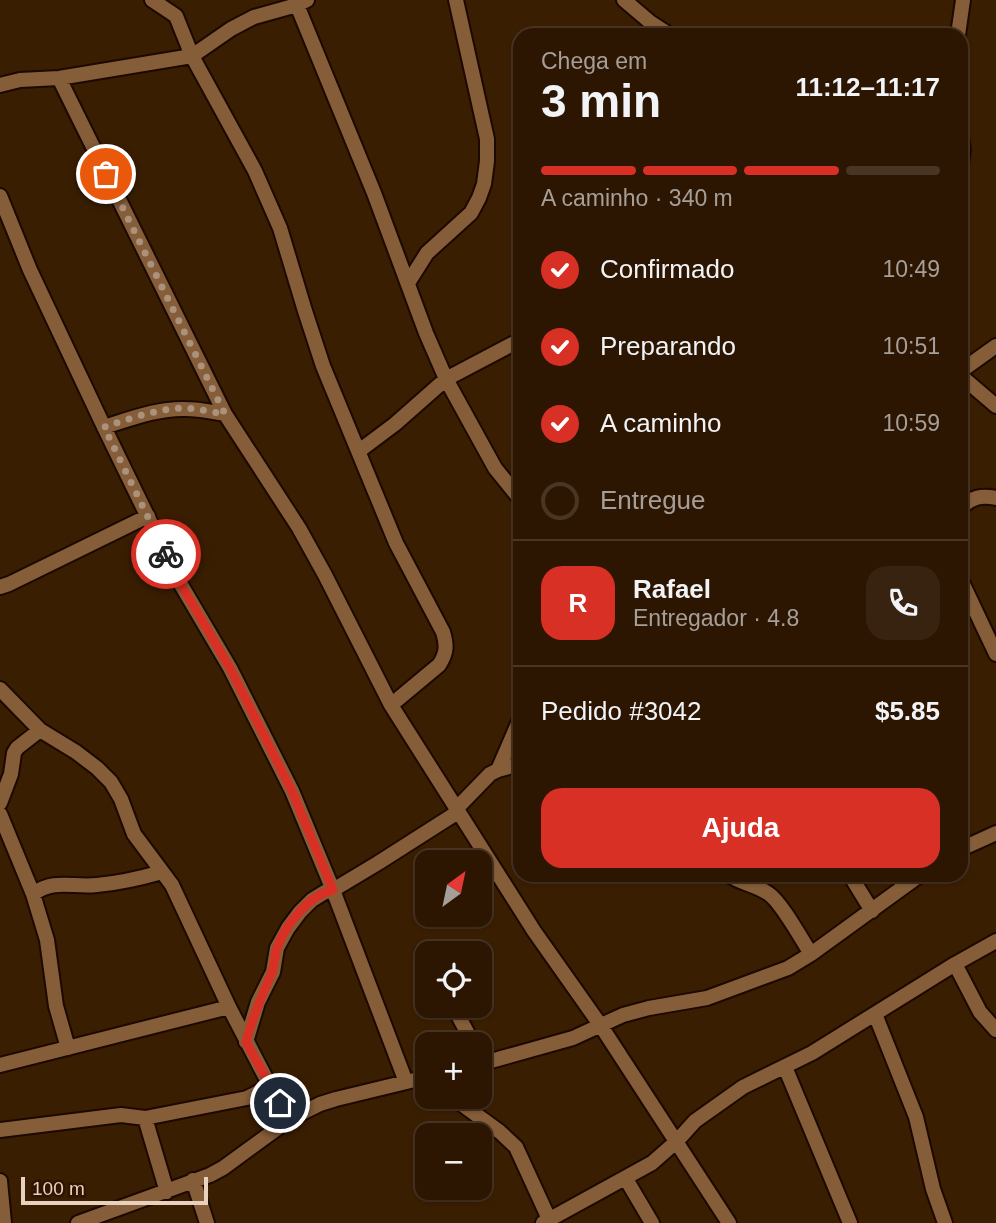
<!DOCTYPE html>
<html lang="pt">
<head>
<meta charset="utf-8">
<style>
	:root { --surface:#2c1602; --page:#382311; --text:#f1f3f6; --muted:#a69f99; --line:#483524; --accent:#d93025 }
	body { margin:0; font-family:Helvetica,sans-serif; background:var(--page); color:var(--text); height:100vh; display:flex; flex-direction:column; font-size:26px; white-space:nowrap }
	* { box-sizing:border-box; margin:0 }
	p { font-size:23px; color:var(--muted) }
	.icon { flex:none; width:38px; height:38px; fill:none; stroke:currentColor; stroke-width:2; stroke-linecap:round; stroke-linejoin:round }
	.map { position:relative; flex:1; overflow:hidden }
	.drawer { position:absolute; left:513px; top:28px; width:455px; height:854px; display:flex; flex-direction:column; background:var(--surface); border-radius:21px; box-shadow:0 2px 5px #0004,0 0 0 2px var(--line) }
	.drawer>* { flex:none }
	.needle { width:46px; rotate:33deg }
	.tools { position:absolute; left:415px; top:850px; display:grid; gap:14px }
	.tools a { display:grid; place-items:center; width:77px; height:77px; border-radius:14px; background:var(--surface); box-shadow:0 2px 5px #0004,0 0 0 2px var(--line); font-size:35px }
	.scale { position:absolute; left:21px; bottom:18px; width:187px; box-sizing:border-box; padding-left:7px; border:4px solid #e8d1be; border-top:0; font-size:19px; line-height:24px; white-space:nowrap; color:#e8d1be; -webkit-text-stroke:5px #2f1400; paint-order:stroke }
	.pin { position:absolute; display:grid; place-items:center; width:60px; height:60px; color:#fff; margin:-30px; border:4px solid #fff; border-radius:50%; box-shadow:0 2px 7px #0007 }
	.courier { position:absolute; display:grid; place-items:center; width:70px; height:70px; margin:-35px; border:5px solid #d93025; border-radius:50%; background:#fff; color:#222; box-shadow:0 2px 9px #0007 }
	.head em { font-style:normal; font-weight:700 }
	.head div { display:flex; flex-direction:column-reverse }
	.head { display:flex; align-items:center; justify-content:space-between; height:119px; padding:0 28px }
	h1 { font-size:46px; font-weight:700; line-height:52px }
	.bar { display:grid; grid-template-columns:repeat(4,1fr); gap:10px 7px; align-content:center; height:84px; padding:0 28px }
	.bar i { height:9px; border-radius:5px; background:var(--line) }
	.bar .selected { background:var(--accent) }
	.bar p { grid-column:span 4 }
	.line { display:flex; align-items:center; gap:18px; padding:0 28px; border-top:2px solid var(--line) }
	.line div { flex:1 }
	.round { display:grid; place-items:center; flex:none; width:74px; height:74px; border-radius:21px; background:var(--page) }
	ol { padding:0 28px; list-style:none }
	li { display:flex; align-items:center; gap:21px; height:77px }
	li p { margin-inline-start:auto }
	li .icon { padding:7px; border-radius:50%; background:var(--accent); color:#fff; stroke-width:4 }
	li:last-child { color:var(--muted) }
	li i { width:38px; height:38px; border:4px solid var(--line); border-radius:50% }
	.cta { display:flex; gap:14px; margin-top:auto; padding:14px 28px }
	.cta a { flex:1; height:80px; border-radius:21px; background:var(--accent); color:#fff; font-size:28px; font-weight:700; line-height:80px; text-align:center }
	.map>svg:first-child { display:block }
</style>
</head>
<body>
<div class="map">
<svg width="996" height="1223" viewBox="0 0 996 1223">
	<rect width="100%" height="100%" fill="#3a1e02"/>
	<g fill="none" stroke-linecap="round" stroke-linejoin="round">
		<!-- minor casing -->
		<g stroke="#1c0900" stroke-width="18">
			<path id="minor" d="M152,0L176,16L192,56L255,171L280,228L305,311L323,366L396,543L443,632C447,645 447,653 439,665L391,705
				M624,0L650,22L670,35
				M297,5L374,193L426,333L446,379L495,468L520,499
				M958,35L963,0
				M59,78L225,414L299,528L325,575L391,705L534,931L601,1026L729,1223
				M0,85L20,80L59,78L192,56L231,29L254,17L297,5L307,0
				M961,138L963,150L961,163
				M0,196L30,270L104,427L180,583L230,668L292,791L333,890L406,1082
				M408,283L427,253L471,213L479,198L484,184L487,161V139L456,0
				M961,371L996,346
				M961,376L996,406
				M104,427C130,419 158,408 186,409C199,409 212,412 225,414
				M359,451L395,424L446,379L520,340
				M961,508C972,497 981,495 996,498
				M961,580L996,654
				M0,587L9,584L148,516
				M0,689L40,730L76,752L97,768L111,782L121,799L134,834L172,885L229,1007L270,1086L290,1119
				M498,770L520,719
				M0,803L11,774L14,753L17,748L40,730
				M456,809L490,774L498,770L520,764
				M0,814L33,894L47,940L56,1006L68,1048
				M961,849L996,833
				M729,875C742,884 757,885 769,894C781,902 802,940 811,954
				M850,875L872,911
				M33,894C55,878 73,888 97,885C119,883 141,878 162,872
				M422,952L427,959
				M955,964L980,1012L996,1030
				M453,1006L474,1045
				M875,1014L916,1117L933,1189L945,1223
				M246,1042L258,1002L273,972L277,948L288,928L300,912L312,900L325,892L333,890L378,863L458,812
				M480,1064L573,1038L623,1015L649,1008L707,998L788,968L811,954L920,875
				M0,1065L229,1007
				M785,1067L850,1223
				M452,1097L500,1132L516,1147L549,1219
				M145,1118L247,1098L270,1086
				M0,1130L121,1115L145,1118L167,1192
				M626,1179L652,1223
				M193,1180L207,1223
				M0,1181L4,1223
				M78,1223L210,1175L223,1168L290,1119L320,1104L336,1099L427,1077
				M543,1223L652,1163L677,1141L695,1121L743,1087L812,1053L955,964L996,941"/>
		</g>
		<!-- minor -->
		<use href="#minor" stroke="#855d39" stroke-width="14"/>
	</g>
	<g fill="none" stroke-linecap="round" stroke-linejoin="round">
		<!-- done -->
		<path stroke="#ab927c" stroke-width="7" stroke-dasharray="0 12.6" d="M106,174L225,414C212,412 199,409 186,408C158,408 130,419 104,427L166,554"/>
		<!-- route -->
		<path stroke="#d93025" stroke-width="9" d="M166,554L180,583L230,668L292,791L333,890C309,895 286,924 277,948C274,956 275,966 271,975C260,999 253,1016 246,1042L280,1103"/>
	</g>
</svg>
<div class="tools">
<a><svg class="needle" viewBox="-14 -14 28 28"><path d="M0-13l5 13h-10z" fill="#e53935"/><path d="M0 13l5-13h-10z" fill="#a69f99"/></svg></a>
<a><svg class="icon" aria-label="locate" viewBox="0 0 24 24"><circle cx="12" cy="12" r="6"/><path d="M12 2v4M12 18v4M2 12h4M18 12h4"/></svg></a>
<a>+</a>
<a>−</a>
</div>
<div class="scale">100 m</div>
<div class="pin" style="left:106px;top:174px;background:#ea580c"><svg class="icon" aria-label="bag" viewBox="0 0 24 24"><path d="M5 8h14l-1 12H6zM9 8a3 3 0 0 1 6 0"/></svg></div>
<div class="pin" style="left:280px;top:1103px;background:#1f2937"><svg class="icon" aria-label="home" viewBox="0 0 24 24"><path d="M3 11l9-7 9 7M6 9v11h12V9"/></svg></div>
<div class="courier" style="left:166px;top:554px"><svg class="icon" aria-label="bike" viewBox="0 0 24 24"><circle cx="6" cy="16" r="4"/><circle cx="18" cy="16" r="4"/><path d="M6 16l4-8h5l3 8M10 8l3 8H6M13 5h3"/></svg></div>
<section class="drawer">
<div class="head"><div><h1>3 min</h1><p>Chega em</p></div><em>11:12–11:17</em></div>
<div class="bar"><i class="selected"></i><i class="selected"></i><i class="selected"></i><i></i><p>A caminho · 340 m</p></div>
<ol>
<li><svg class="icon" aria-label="check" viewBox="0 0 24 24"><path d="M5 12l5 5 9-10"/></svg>Confirmado<p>10:49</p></li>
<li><svg class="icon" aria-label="check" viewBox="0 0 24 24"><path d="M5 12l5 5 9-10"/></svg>Preparando<p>10:51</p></li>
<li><svg class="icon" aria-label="check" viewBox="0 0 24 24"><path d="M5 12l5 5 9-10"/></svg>A caminho<p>10:59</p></li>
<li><i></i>Entregue</li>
</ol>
<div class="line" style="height:126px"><b class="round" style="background:var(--accent);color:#fff">R</b><div><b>Rafael</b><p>Entregador · 4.8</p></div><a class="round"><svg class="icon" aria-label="phone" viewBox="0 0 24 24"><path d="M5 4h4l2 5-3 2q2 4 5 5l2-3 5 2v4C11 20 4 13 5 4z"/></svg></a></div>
<div class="line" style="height:91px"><div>Pedido #3042</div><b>$5.85</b></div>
<div class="cta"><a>Ajuda</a></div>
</section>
</div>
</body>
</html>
